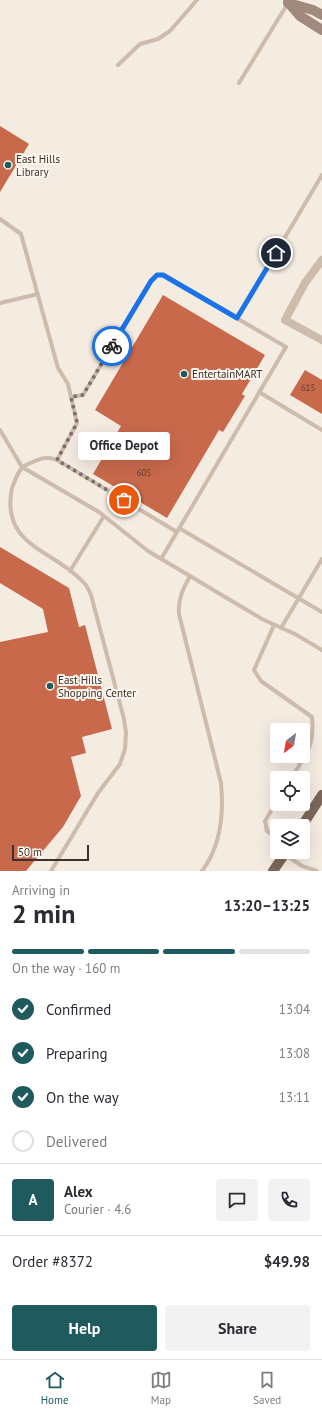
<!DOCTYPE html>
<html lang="en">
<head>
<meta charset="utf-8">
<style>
	:root { --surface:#fff; --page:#f2f2f3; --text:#2b2b33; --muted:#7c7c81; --line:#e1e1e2; --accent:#1f5a5e }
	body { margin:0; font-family:"PT Sans",sans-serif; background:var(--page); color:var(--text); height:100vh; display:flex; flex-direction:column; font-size:15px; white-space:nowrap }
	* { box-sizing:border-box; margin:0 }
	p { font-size:13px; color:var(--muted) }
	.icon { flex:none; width:22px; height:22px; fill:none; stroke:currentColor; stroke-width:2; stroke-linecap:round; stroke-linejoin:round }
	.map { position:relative; height:871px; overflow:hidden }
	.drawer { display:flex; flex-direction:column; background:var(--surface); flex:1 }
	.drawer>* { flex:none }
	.needle { width:26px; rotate:211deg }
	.buttons { position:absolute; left:270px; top:723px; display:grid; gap:8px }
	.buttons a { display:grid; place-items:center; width:40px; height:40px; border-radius:4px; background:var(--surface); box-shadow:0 4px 16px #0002; font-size:20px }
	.scale { position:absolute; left:12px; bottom:10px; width:77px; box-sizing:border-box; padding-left:4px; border:2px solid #3b302b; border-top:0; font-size:11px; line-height:14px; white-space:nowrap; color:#3b302b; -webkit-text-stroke:3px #fbf5ee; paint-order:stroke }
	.pin { position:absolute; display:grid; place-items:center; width:34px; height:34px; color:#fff; margin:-17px; border:2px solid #fff; border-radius:50%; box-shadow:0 1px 4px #0007 }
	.courier { position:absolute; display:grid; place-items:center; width:40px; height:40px; margin:-20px; border:3px solid #1a73e8; border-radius:50%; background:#fff; color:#222; box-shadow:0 1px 5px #0007 }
	.bubble { position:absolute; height:28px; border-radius:4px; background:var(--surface); box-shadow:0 4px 16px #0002; font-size:13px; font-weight:700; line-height:28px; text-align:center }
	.summary em { font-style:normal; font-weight:700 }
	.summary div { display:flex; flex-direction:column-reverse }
	.summary { display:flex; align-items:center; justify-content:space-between; height:68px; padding:0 12px }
	h1 { font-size:26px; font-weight:700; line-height:30px }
	.bar { display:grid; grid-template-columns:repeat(4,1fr); gap:6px 4px; align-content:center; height:48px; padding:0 12px }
	.bar i { height:5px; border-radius:3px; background:var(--line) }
	.bar .on { background:var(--accent) }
	.bar p { grid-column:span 4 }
	.line { display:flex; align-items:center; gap:10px; padding:0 12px; border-top:1px solid var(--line) }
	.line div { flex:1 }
	.round { display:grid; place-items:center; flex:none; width:42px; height:42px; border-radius:4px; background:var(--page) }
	ol { padding:0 12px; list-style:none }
	li { display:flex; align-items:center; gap:12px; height:44px }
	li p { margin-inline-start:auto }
	li .icon { padding:4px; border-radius:50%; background:var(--accent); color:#fff; stroke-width:4 }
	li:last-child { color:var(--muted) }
	li i { width:22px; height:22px; border:2px solid var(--line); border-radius:50% }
	.primary-button { display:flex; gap:8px; margin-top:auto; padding:8px 12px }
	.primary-button a { flex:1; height:46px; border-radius:4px; background:var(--accent); color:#fff; font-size:16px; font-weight:700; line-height:46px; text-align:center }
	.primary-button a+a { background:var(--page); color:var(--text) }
	.menu { display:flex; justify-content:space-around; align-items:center; height:56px; border-top:1px solid var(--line); background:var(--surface); font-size:11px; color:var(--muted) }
	.menu a { display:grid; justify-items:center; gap:2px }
	.menu .on { color:var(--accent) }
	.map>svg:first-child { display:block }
</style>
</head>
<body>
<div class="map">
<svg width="322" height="871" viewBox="0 0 322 871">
	<rect width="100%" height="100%" fill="#f4ebe1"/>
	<!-- building -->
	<path fill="#c8694b" d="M0,126L29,144L0,192Z
		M163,295L265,355L242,394L245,396L223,432L219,430L167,518L93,474L121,426L95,410Z
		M305,370L322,380V414L290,395Z
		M0,547L69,588L79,627L85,625L112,729L82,737L86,753L71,757L81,796L63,827L26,871H0V642L48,632L43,609L0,583Z"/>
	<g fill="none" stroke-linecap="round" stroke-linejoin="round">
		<!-- lane -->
		<path stroke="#cdbbac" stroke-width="4" d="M118,65L140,44L158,39L170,31L197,0
			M239,83L288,3
			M0,219L21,234L58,368L68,384L77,423L57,460C45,455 37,460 26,465C18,469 15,481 12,488C0,547 55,550 83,582C87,585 89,590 91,595L124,719L126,733L125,749L120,764L98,793L51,871
			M0,303L38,294
			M237,318L322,175
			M259,392L322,430
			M0,430L22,467L99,512L148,551L262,619L295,634L322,650
			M57,460L177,532L286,347L163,275H157L151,281L86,390L83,395L71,397
			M179,528L322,612
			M161,559L177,532
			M70,571L104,516
			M190,576C183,589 178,598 179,614L221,783C224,814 221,846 202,871
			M274,625L254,670L261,681L312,717C315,745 306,755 291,778
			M281,628L322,559
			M277,801L265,821L267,831L277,839
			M284,854L302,866L317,871"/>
		<!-- street -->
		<path stroke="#cdbbac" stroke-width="8" d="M322,260L305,283L285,320L322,340"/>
		<!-- secondary -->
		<path stroke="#a18a7d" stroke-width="10" d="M288,2L300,16L322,30
			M288,3L313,10L322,15"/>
		<!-- primary -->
		<path stroke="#7d675c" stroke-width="10" d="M302,826L322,795
			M273,871L286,852"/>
	</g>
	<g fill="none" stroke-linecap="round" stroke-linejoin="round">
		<!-- done -->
		<path stroke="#7c716b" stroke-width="4" stroke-dasharray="0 7.2" d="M112,346L83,395L71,397L77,423L57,460L124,500"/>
		<!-- route -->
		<path stroke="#1a73e8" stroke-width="5" d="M112,346L151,281L157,275H163L237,318L276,253"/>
	</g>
	<!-- markers -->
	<g fill="#1f5a5e" stroke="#fbf5ee" stroke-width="1.5">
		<circle cx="8" cy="165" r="4"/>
		<circle cx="184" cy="374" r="4"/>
		<circle cx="50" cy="686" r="4"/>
	</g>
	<g text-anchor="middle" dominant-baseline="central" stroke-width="4" stroke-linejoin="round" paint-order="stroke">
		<!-- number labels -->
		<g font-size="9" fill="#5e3e33">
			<text x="308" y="387">615</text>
			<text x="144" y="472">605</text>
		</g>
		<!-- poi labels -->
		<g font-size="11" fill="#3b302b" stroke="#fbf5ee" text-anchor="start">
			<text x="16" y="159">East Hills<tspan x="16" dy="13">Library</tspan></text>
			<text x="192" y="374">EntertainMART</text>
			<text x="58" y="680">East Hills<tspan x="58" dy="13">Shopping Center</tspan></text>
		</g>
	</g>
</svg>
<div class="buttons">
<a><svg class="needle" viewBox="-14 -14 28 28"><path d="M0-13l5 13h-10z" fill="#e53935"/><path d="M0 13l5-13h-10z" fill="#7c7c81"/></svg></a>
<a><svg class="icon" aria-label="locate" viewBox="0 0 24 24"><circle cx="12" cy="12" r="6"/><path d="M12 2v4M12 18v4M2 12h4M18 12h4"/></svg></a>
<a><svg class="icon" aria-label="layers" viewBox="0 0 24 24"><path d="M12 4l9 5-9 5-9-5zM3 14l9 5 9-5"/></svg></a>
</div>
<div class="scale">50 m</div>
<div class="pin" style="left:124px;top:500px;background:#ea580c"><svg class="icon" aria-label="bag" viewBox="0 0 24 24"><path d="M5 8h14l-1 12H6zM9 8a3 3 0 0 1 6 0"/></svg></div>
<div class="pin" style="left:276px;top:253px;background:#1f2937"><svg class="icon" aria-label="home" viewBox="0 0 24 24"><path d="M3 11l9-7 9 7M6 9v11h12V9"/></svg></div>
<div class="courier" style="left:112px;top:346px"><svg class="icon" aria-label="bike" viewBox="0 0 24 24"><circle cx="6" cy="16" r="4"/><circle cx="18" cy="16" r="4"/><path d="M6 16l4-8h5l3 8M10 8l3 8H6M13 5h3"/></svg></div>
<div class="bubble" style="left:78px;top:432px;width:92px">Office Depot</div>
</div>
<section class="drawer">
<div class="summary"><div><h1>2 min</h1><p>Arriving in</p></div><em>13:20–13:25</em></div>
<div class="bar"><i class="on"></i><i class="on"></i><i class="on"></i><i></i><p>On the way · 160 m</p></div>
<ol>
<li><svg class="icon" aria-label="check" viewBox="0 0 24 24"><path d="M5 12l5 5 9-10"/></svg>Confirmed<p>13:04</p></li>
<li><svg class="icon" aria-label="check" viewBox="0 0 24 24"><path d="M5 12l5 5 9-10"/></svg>Preparing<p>13:08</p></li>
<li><svg class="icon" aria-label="check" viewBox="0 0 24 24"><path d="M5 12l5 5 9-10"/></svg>On the way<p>13:11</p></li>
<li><i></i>Delivered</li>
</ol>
<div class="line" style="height:72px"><b class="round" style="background:var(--accent);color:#fff">A</b><div><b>Alex</b><p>Courier · 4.6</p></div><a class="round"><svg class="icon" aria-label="chat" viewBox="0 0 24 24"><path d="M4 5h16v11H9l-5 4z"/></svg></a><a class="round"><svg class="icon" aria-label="phone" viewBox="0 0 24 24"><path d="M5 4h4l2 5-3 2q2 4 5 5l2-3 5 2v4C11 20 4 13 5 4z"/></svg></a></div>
<div class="line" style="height:52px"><div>Order #8372</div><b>$49.98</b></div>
<div class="primary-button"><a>Help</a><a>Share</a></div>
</section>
<nav class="menu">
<a class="on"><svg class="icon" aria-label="home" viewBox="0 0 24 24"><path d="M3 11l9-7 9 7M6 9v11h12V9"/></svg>Home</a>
<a><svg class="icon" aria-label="map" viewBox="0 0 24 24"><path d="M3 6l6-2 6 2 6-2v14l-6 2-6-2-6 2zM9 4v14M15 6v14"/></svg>Map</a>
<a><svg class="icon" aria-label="saved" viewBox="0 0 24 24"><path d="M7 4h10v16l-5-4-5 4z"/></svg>Saved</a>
</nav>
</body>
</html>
